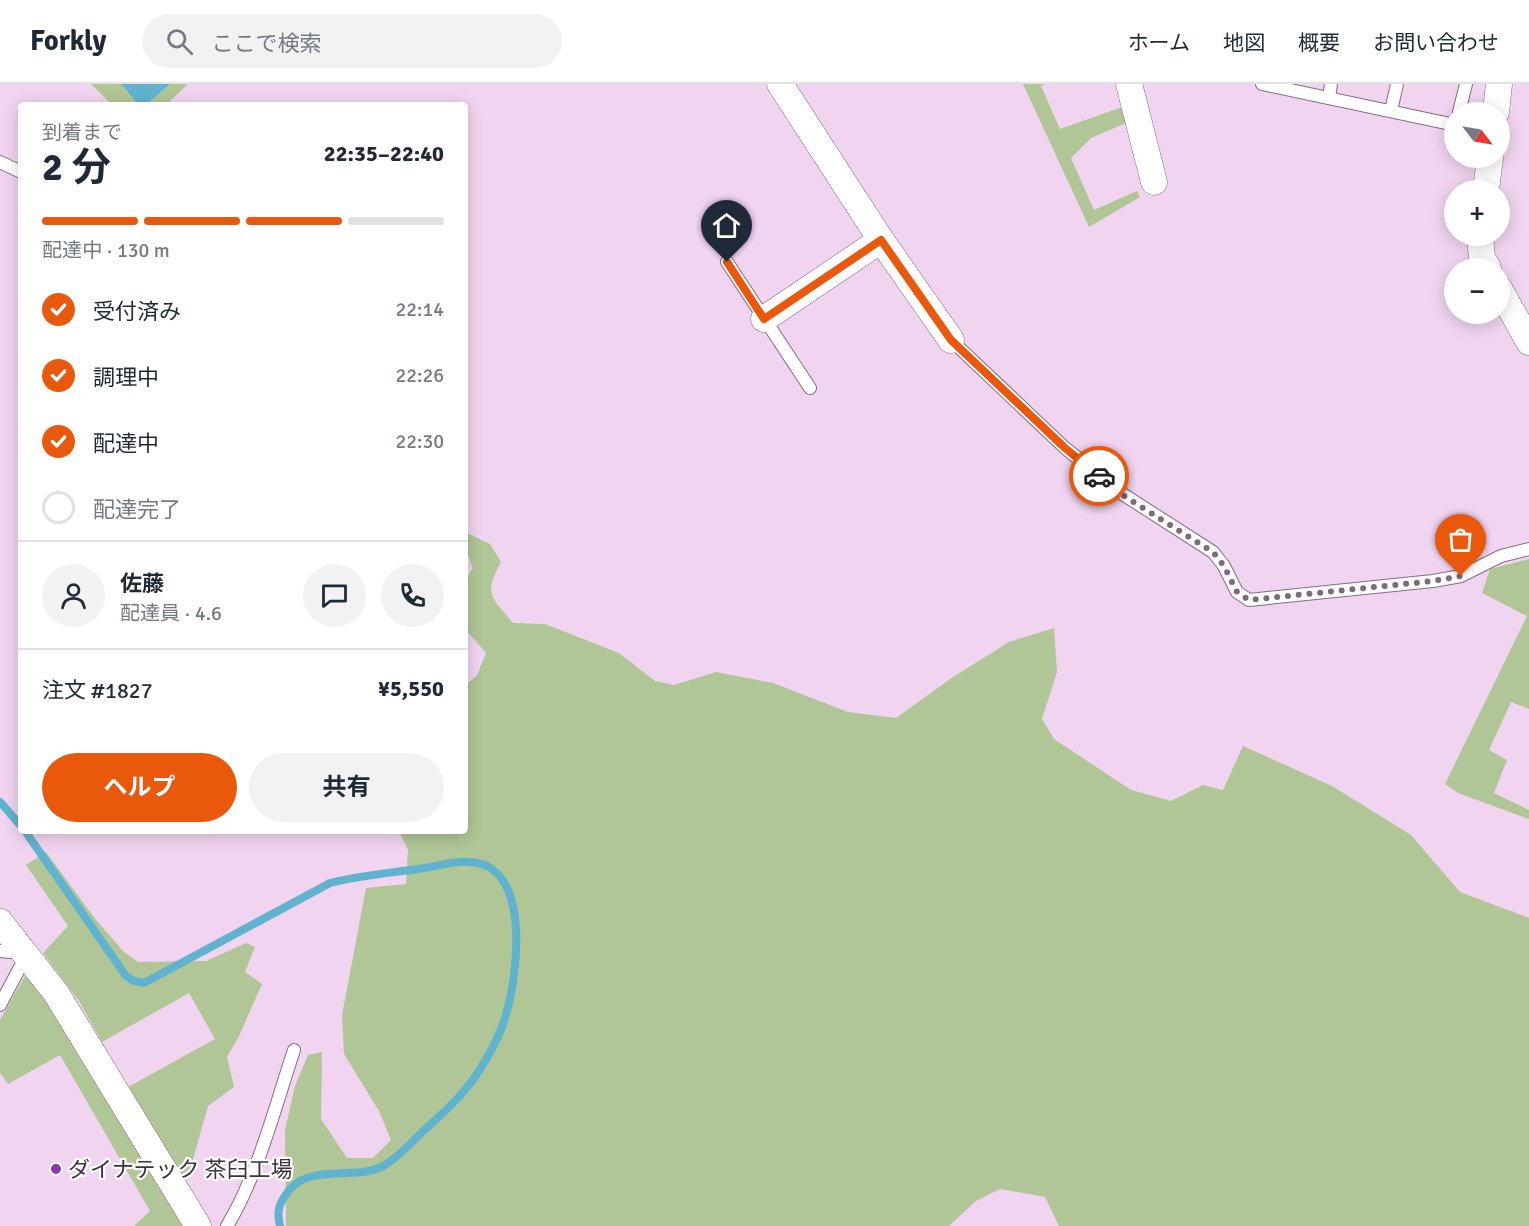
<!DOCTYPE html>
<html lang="ja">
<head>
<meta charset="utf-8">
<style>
	:root { --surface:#fff; --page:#f2f2f3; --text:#1f2937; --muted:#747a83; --line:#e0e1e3; --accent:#ea580c }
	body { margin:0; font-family:Signika,"Noto Sans JP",sans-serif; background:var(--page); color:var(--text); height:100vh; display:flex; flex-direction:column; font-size:22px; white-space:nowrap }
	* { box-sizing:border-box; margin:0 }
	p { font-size:20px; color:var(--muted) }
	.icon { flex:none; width:33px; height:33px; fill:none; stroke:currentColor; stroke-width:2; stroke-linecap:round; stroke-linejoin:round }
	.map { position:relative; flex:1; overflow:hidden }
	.details { position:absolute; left:18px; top:18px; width:450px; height:732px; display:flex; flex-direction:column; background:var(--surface); border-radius:6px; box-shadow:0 3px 15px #0003 }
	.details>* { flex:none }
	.needle { width:39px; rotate:121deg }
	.fabs { position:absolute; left:1444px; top:18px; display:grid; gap:12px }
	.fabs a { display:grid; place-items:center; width:66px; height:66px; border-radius:50%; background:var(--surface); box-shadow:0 3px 15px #0003; font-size:30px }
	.pin { position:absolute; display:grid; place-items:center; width:51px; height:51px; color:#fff; margin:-62px -26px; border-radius:50% 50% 50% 0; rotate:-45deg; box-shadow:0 0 6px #0007 }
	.pin .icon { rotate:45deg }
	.courier { position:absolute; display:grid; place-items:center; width:60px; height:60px; margin:-30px; border:4px solid #ea580c; border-radius:50%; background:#fff; color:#222; box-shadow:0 2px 8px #0007 }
	.head em { font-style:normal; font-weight:700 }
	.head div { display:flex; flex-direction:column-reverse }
	.head { display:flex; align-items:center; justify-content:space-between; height:102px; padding:0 24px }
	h1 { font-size:39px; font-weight:700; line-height:45px }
	.bar { display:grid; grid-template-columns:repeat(4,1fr); gap:9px 6px; align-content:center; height:72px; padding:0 24px }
	.bar i { height:8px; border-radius:4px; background:var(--line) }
	.bar .on { background:var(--accent) }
	.bar p { grid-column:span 4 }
	.line { display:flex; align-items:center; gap:15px; padding:0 24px; border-top:2px solid var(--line) }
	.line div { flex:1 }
	.round { display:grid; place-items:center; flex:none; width:63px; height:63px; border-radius:32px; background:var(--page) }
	ol { padding:0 24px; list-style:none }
	li { display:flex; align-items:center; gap:18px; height:66px }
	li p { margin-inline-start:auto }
	li .icon { padding:6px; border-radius:50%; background:var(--accent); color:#fff; stroke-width:4 }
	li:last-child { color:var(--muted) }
	li i { width:33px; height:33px; border:3px solid var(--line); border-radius:50% }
	.primary-button { display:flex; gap:12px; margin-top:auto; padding:12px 24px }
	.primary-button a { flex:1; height:69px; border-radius:36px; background:var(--accent); color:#fff; font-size:24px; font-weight:700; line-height:69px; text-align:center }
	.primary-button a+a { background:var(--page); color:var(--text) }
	header { display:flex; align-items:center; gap:36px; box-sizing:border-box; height:84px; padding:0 30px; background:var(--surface); border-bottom:2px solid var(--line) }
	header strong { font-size:28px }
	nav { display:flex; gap:33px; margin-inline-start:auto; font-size:21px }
	.search { width:420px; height:54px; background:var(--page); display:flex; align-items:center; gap:15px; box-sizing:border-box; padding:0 21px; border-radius:33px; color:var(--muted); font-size:22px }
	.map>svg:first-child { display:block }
</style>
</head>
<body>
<header>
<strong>Forkly</strong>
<div class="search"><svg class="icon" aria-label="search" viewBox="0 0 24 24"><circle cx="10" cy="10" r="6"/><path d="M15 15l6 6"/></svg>ここで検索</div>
<nav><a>ホーム</a><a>地図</a><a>概要</a><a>お問い合わせ</a></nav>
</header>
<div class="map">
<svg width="1529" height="1142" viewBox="0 0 1529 1142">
	<rect width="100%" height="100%" fill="#f1d4f0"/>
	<!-- green -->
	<path fill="#b1c697" d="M91,0H121L139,21H112Z
		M170,0H188L166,21H146Z
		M1023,0H1045L1041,2L1060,45L1125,22L1131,37L1091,54L1071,74L1094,126L1137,107L1140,113L1089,143Z
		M465,448L490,460L501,478C483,511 491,512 513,539L545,540L619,569L655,597L674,601L716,588L773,599L848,628L896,634L953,593L1009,558L1054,544L1057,588L1042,635L1054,655L1131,706L1171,717L1203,701L1223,706L1243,662L1332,702L1411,751L1460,808L1529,834V1142H1059L1045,1113L1000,1105L976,1117L949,1142H286L285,1046L295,1002L308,971L322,968L321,1035L347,1074H373L391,1056L379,1027L344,970L342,931L366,804L406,800L408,766L399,747H465V602L477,591L486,569L465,545V497L473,484L465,464Z
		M1529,475V625L1511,618L1489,666L1507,676L1494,709L1529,726V735L1458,709L1445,700L1527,532L1482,509L1490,485Z
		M46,768L96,836L124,868L138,878L206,877L246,859L255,863L245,888L262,900L239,952L227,973L234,1003L208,1022L190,1086L181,1094L128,1003L215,955L189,909L102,958L79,917L43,869L68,842L26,781Z
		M26,890L47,915L188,1142H134L150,1127L60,971L8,1000L0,989V936Z"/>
	<!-- water -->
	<path fill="#60b3cf" d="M121,0H170L146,21H139Z"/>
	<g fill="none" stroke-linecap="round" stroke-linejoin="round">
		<!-- stream -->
		<path stroke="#60b3cf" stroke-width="8" d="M0,718L21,742
			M25,747L126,892L134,897L144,899L330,799C361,791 393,789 424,784C439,782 455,776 469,778C475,778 482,780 487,782C528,803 517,891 507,927C503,943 494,962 485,977C467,1009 446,1026 419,1051C408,1062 398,1073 385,1081C354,1099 306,1076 285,1112C278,1122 277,1130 280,1142"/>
		<!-- service casing -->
		<g stroke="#856c84" stroke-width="14">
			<path id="service" d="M1262,0L1455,41
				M1329,14L1331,0
				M1391,27L1397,0
				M1459,28L1466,0
				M0,78L21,88
				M727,178L810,304
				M951,256L1065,364L1121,409L1213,468L1224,482L1237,508L1249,516L1433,497L1461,492L1501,472L1529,465
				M0,867L22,869
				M0,921L26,872
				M227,1142C258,1091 275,1023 294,966"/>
		</g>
		<!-- minor casing -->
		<g stroke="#856c84" stroke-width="27">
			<path id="minor" d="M780,0L881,156L951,256
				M1129,0L1154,98
				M1496,28L1499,0
				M1486,106L1490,74
				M1480,152L1482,174L1488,184
				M1500,206L1529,258
				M764,235L881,156
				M0,838L56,909L198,1142"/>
		</g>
		<!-- service -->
		<use href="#service" stroke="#fff" stroke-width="12"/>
		<!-- minor -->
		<use href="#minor" stroke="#fff" stroke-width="26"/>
	</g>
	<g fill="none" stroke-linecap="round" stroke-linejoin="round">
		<!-- done -->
		<path stroke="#7c6b7c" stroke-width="6" stroke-dasharray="0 10.8" d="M1099,392L1121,410L1213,468L1224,482L1237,508L1249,516L1433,497L1461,492"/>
		<!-- route -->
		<path stroke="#ea580c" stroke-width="8" d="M727,178L764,235L881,156L951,256L1065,364L1099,392"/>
	</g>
	<!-- markers -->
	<circle fill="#8b38a6" stroke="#fff" stroke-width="2" cx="56" cy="1085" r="6"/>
	<g text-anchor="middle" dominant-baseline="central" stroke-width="4.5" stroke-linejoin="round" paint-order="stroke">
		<!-- poi labels -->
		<g font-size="22" fill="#3d323d" stroke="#fff" text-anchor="start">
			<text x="68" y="1085">ダイナテック 茶臼工場</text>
		</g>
	</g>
</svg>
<div class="fabs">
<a><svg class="needle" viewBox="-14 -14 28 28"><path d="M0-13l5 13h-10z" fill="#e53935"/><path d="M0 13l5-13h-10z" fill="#747a83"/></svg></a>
<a>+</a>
<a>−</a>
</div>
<div class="pin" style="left:1461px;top:492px;background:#ea580c"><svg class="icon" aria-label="bag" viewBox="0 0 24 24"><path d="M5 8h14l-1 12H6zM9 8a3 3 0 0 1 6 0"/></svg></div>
<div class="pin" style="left:727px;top:178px;background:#1f2937"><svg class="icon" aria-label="home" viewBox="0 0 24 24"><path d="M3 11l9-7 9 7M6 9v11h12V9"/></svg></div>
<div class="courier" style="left:1099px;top:392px"><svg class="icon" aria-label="car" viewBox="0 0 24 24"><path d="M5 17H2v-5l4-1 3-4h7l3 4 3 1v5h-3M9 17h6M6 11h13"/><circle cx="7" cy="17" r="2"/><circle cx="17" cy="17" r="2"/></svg></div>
<section class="details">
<div class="head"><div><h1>2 分</h1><p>到着まで</p></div><em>22:35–22:40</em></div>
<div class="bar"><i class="on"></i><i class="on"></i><i class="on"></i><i></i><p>配達中 · 130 m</p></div>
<ol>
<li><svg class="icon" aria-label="check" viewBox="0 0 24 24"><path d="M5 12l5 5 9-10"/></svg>受付済み<p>22:14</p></li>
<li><svg class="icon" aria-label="check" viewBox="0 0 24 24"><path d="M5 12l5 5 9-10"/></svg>調理中<p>22:26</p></li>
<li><svg class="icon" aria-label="check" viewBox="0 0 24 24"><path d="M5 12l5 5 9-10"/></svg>配達中<p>22:30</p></li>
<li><i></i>配達完了</li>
</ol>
<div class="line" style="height:108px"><a class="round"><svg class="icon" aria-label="person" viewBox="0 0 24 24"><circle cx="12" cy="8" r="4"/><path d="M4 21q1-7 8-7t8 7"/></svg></a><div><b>佐藤</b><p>配達員 · 4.6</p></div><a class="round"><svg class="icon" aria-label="chat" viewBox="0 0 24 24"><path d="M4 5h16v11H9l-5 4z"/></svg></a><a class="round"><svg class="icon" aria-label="phone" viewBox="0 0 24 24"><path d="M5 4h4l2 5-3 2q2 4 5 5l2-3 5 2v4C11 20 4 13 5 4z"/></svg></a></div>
<div class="line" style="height:78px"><div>注文 #1827</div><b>¥5,550</b></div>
<div class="primary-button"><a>ヘルプ</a><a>共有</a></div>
</section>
</div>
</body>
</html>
